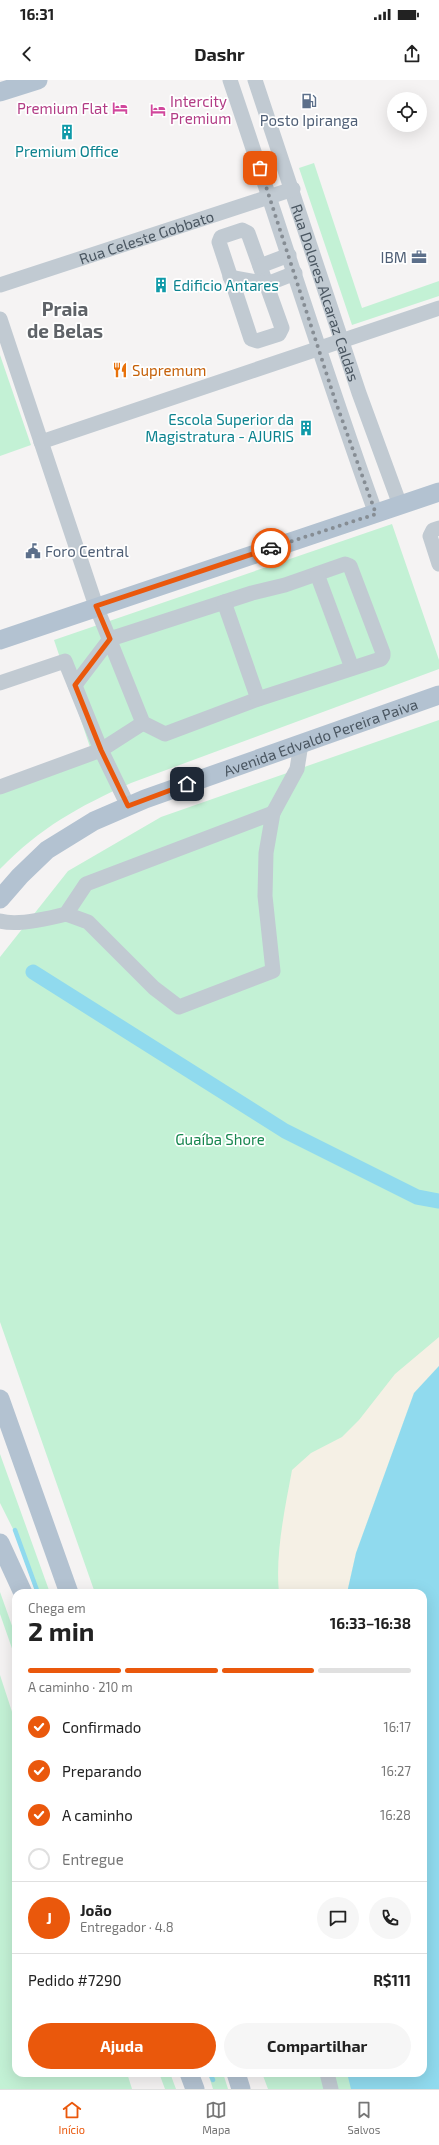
<!DOCTYPE html>
<html lang="pt">
<head>
<meta charset="utf-8">
<style>
	:root { --surface:#fff; --page:#f6f6f6; --text:#222; --muted:#767676; --line:#e0e0e0; --accent:#ea580c }
	body { margin:0; font-family:"Exo 2",sans-serif; background:var(--page); color:var(--text); height:100vh; display:flex; flex-direction:column; font-size:15px; white-space:nowrap }
	* { box-sizing:border-box; margin:0 }
	p { font-size:13px; color:var(--muted) }
	.icon { flex:none; width:22px; height:22px; fill:none; stroke:currentColor; stroke-width:2; stroke-linecap:round; stroke-linejoin:round }
	.map { position:relative; flex:1; overflow:hidden }
	.panel { position:absolute; left:12px; top:1509px; width:415px; height:488px; display:flex; flex-direction:column; background:var(--surface); border-radius:12px; box-shadow:0 4px 16px #0002 }
	.panel>* { flex:none }
	.controls { position:absolute; left:387px; top:12px; display:grid; gap:8px }
	.controls a { display:grid; place-items:center; width:40px; height:40px; border-radius:50%; background:var(--surface); box-shadow:0 4px 16px #0002; font-size:20px }
	.pin { position:absolute; display:grid; place-items:center; width:34px; height:34px; color:#fff; margin:-17px; border-radius:8px; box-shadow:0 2px 6px #0006 }
	.courier { position:absolute; display:grid; place-items:center; width:40px; height:40px; margin:-20px; border:3px solid #ea580c; border-radius:50%; background:#fff; color:#222; box-shadow:0 1px 5px #0007 }
	.overview em { font-style:normal; font-weight:700 }
	.overview div { display:flex; flex-direction:column-reverse }
	.overview { display:flex; align-items:center; justify-content:space-between; height:68px; padding:0 16px }
	h1 { font-size:26px; font-weight:700; line-height:30px }
	.bar { display:grid; grid-template-columns:repeat(4,1fr); gap:6px 4px; align-content:center; height:48px; padding:0 16px }
	.bar i { height:5px; border-radius:3px; background:var(--line) }
	.bar .selected { background:var(--accent) }
	.bar p { grid-column:span 4 }
	.line { display:flex; align-items:center; gap:10px; padding:0 16px; border-top:1px solid var(--line) }
	.line div { flex:1 }
	.round { display:grid; place-items:center; flex:none; width:42px; height:42px; border-radius:21px; background:var(--page) }
	ol { padding:0 16px; list-style:none }
	li { display:flex; align-items:center; gap:12px; height:44px }
	li p { margin-inline-start:auto }
	li .icon { padding:4px; border-radius:50%; background:var(--accent); color:#fff; stroke-width:4 }
	li:last-child { color:var(--muted) }
	li i { width:22px; height:22px; border:2px solid var(--line); border-radius:50% }
	.cta { display:flex; gap:8px; margin-top:auto; padding:8px 16px }
	.cta a { flex:1; height:46px; border-radius:24px; background:var(--accent); color:#fff; font-size:16px; font-weight:700; line-height:46px; text-align:center }
	.cta a+a { background:var(--page); color:var(--text) }
	.status { display:flex; justify-content:space-between; align-items:center; height:28px; padding:0 20px; background:var(--surface); direction:ltr }
	.status svg { height:11px; fill:currentColor }
	header { display:flex; justify-content:space-between; align-items:center; height:52px; padding:0 16px; background:var(--surface); font-size:18px; font-weight:700 }
	.dock { display:flex; justify-content:space-around; align-items:center; height:56px; border-top:1px solid var(--line); background:var(--surface); font-size:11px; color:var(--muted) }
	.dock a { display:grid; justify-items:center; gap:2px }
	.dock .selected { color:var(--accent) }
	.map>svg:first-child { display:block }
</style>
</head>
<body>
<div class="status"><b>16:31</b><svg viewBox="0 0 49 12"><path d="M0 12V9h3v3zM5 12V6h3v6zM10 12V3h3v9zM15 12V0h3v12zM26 1h20v11H26zM47 4h2v5h-2z"/></svg></div>
<header><svg class="icon" aria-label="back" viewBox="0 0 24 24"><path d="M15 5l-7 7 7 7"/></svg>Dashr<svg class="icon" aria-label="share" viewBox="0 0 24 24"><path d="M12 15V3M7 8l5-5 5 5M5 13v7h14v-7"/></svg></header>
<div class="map">
<svg width="439" height="2009" viewBox="0 0 439 2009">
	<rect width="100%" height="100%" fill="#f5f3f3"/>
	<!-- green -->
	<path fill="#c3f1d5" d="M314,83L362,228L439,201V216L352,245L299,88Z
		M0,275L31,365L0,376Z
		M392,444L439,580V589L131,703C78,727 41,747 0,789V713L94,679L54,560Z
		M439,640V1286L414,1313L356,1473L347,1513H95L0,1242V877L68,791L161,737Z
		M0,1374L50,1513H36L14,1451L0,1423Z
		M0,1512L16,1557V1580L0,1534Z
		M0,1595L16,1644V1993H127L132,2009H0Z
		M159,1993H170L176,2009H165Z
		M208,1993H223L228,2009H213Z
		M262,1993H423L439,2009H268Z"/>
	<!-- sand -->
	<path fill="#f5f0e5" d="M439,1257V1286L414,1313L356,1473L347,1513H279C275,1474 285,1428 292,1390L311,1373L342,1357L359,1340L395,1294Z"/>
	<!-- water -->
	<path fill="#90daee" d="M439,1286V2009H351L347,1993H423V1513H347L356,1473L414,1313Z"/>
	<g fill="none" stroke-linecap="round" stroke-linejoin="round">
		<!-- stream -->
		<path stroke="#90daee" stroke-width="4.5" d="M15,1450L38,1513
			M210,1993L213,2000"/>
		<!-- canal -->
		<path stroke="#90daee" stroke-width="15" d="M33,892L285,1051L417,1117L439,1121"/>
		<!-- minor -->
		<g stroke="#c1cad2" stroke-width="15">
			<path d="M230,0C279,144 324,290 376,434"/>
			<path id="s1" d="M255,0L359,313L400,425"/>
			<path d="M242,150L248,153L282,248L279,254L257,261L251,259L219,162L221,157Z"/>
			<path d="M260,186L289,175"/>
			<path d="M230,197L267,204L295,193"/>
			<path id="s2" d="M0,205L293,109"/>
			<path d="M0,239L96,526L143,643L165,654L258,619L381,579L383,576V573L350,486L345,484L285,505L252,513L110,559L75,605"/>
			<path d="M41,362L439,228"/>
			<path d="M439,448L433,450L430,456L439,484"/>
			<path d="M317,494L352,588"/>
			<path d="M224,522L258,619"/>
			<path d="M0,603L65,581L101,670L0,707"/>
			<path d="M128,726L101,670L143,643"/>
			<path d="M273,733L297,689L301,664"/>
			<path d="M0,841C18,846 47,839 66,834L86,804L273,733L266,773L265,816L273,891L179,927L154,908L88,842L66,834"/>
			<path d="M327,1993L331,2009"/>
		</g>
		<!-- major -->
		<g stroke="#b3c2d1" stroke-width="19">
			<path d="M0,12L38,0"/>
			<path d="M0,560L439,412"/>
			<path id="s3" d="M0,819L20,796L47,770L94,741L145,719L439,615"/>
			<path d="M0,1319L69,1513"/>
			<path d="M0,1463L23,1513"/>
			<path d="M189,1993L195,2009"/>
			<path d="M236,1993L241,2009"/>
		</g>
	</g>
	<g fill="none" stroke-linecap="round" stroke-linejoin="round">
		<!-- done -->
		<path stroke="#868d94" stroke-width="4" stroke-dasharray="0 7.2" d="M260,88L335,320L376,434L271,468"/>
		<!-- route -->
		<path stroke="#ea580c" stroke-width="5" d="M187,704L128,726L101,670L75,605L110,559L96,526L271,468"/>
	</g>
	<!-- icons -->
	<defs>
		<g id="fuel-bare" transform="scale(1.2)"><path d="M-5.5-6h7V0h2V4h1.3V-2.5L3-4.5l.8-.8L6-3V5H2.5V1h-1V6h-7ZM-4.2-4.7v3.2H.2V-4.7Z" fill="#5c6f8a" stroke="#fff" stroke-width="2.5" paint-order="stroke"/></g>
		<g id="hotel-bare" transform="scale(1.2)"><path d="M-6-4.5h1.5V1H6V5H4.5V3h-9V5H-6ZM-4 0a1.8 1.8 0 1 1 3.6 0ZM.5 0V-2.5h3Q6-2.5 6 0Z" fill="#d1479c" stroke="#fff" stroke-width="2.5" paint-order="stroke"/></g>
		<g id="building-bare" transform="scale(1.2)"><path d="M-4-6H4V6H1V3H-1V6H-4ZM-2.5-4.3h1.7v1.8h-1.7ZM.8-4.3h1.7v1.8H.8ZM-2.5-1h1.7V.8h-1.7ZM.8-1h1.7V.8H.8Z" fill="#0f9aa8" stroke="#fff" stroke-width="2.5" paint-order="stroke"/></g>
		<g id="office-bare" transform="scale(1.2)"><path d="M-6-3h4V-5.5h4V-3h4V5H-6ZM-1-4.5V-3h2v-1.5ZM-6 0V1H6V0Z" fill="#5c6f8a" stroke="#fff" stroke-width="2.5" paint-order="stroke"/></g>
		<g id="restaurant-bare" transform="scale(1.2)"><path d="M-5-6h1v4h1v-4h1v4h1v-4h1v5L-1.5 .5V6h-2V.5L-5-1ZM5-6V6H3V1.5H1.5Q1.5-4 5-6Z" fill="#e8710a" stroke="#fff" stroke-width="2.5" paint-order="stroke"/></g>
		<g id="civic-bare" transform="scale(1.2)"><path d="M-.6-6.5H3V-4.5H.6V-3L4-1V1h2V6H-6V1h2V-1L-.6-3ZM-1.2 2.5V6h2.4V2.5Z" fill="#5c6f8a" stroke="#fff" stroke-width="2.5" paint-order="stroke"/></g>
	</defs>
	<g fill-rule="evenodd">
		<use href="#fuel-bare" x="309" y="21"/>
		<use href="#hotel-bare" x="120" y="28"/>
		<use href="#hotel-bare" x="158" y="30"/>
		<use href="#building-bare" x="67" y="52"/>
		<use href="#office-bare" x="419" y="177"/>
		<use href="#building-bare" x="161" y="205"/>
		<use href="#restaurant-bare" x="120" y="290"/>
		<use href="#building-bare" x="306" y="348"/>
		<use href="#civic-bare" x="33" y="471"/>
	</g>
	<g text-anchor="middle" dominant-baseline="central" stroke-width="3.5" stroke-linejoin="round" paint-order="stroke">
		<!-- hotel labels -->
		<g font-size="15" fill="#b23c85" stroke="#fff" text-anchor="start">
			<text x="170" y="21">Intercity<tspan x="170" dy="17">Premium</tspan></text>
			<text x="108" y="28" text-anchor="end">Premium Flat</text>
		</g>
		<!-- service labels -->
		<g font-size="15" fill="#4e5e75" stroke="#fff">
			<text x="309" y="40">Posto Ipiranga</text>
			<text x="407" y="177" text-anchor="end">IBM</text>
			<text x="45" y="471" text-anchor="start">Foro Central</text>
		</g>
		<!-- culture labels -->
		<g font-size="15" fill="#0d838f" stroke="#fff">
			<text x="67" y="71">Premium Office</text>
			<text x="173" y="205" text-anchor="start">Edificio Antares</text>
			<text x="294" y="339" text-anchor="end">Escola Superior da<tspan x="294" dy="17">Magistratura - AJURIS</tspan></text>
		</g>
		<!-- street labels -->
		<g font-size="15" fill="#4a5661" stroke="#fff">
			<text stroke="none"><textPath href="#s2" startOffset="154">Rua Celeste Gobbato</textPath></text>
			<text stroke="none"><textPath href="#s1" startOffset="224">Rua Dolores Alcaraz Caldas</textPath></text>
			<text stroke="none"><textPath href="#s3" startOffset="365">Avenida Edvaldo Pereira Paiva</textPath></text>
		</g>
		<!-- food labels -->
		<g font-size="15" fill="#c56008" stroke="#fff" text-anchor="start">
			<text x="132" y="290">Supremum</text>
		</g>
		<!-- park labels -->
		<g font-size="15" fill="#17864f" stroke="#fff">
			<text x="220" y="1059">Guaíba Shore</text>
		</g>
		<!-- district labels -->
		<g font-size="19" font-weight="bold" fill="#5f6368" stroke="#fff">
			<text x="65" y="228">Praia<tspan x="65" dy="22">de Belas</tspan></text>
		</g>
	</g>
</svg>
<div class="controls">
<a><svg class="icon" aria-label="locate" viewBox="0 0 24 24"><circle cx="12" cy="12" r="6"/><path d="M12 2v4M12 18v4M2 12h4M18 12h4"/></svg></a>
</div>
<div class="pin" style="left:260px;top:88px;background:#ea580c"><svg class="icon" aria-label="bag" viewBox="0 0 24 24"><path d="M5 8h14l-1 12H6zM9 8a3 3 0 0 1 6 0"/></svg></div>
<div class="pin" style="left:187px;top:704px;background:#1f2937"><svg class="icon" aria-label="home" viewBox="0 0 24 24"><path d="M3 11l9-7 9 7M6 9v11h12V9"/></svg></div>
<div class="courier" style="left:271px;top:468px"><svg class="icon" aria-label="car" viewBox="0 0 24 24"><path d="M5 17H2v-5l4-1 3-4h7l3 4 3 1v5h-3M9 17h6M6 11h13"/><circle cx="7" cy="17" r="2"/><circle cx="17" cy="17" r="2"/></svg></div>
<section class="panel">
<div class="overview"><div><h1>2 min</h1><p>Chega em</p></div><em>16:33–16:38</em></div>
<div class="bar"><i class="selected"></i><i class="selected"></i><i class="selected"></i><i></i><p>A caminho · 210 m</p></div>
<ol>
<li><svg class="icon" aria-label="check" viewBox="0 0 24 24"><path d="M5 12l5 5 9-10"/></svg>Confirmado<p>16:17</p></li>
<li><svg class="icon" aria-label="check" viewBox="0 0 24 24"><path d="M5 12l5 5 9-10"/></svg>Preparando<p>16:27</p></li>
<li><svg class="icon" aria-label="check" viewBox="0 0 24 24"><path d="M5 12l5 5 9-10"/></svg>A caminho<p>16:28</p></li>
<li><i></i>Entregue</li>
</ol>
<div class="line" style="height:72px"><b class="round" style="background:var(--accent);color:#fff">J</b><div><b>João</b><p>Entregador · 4.8</p></div><a class="round"><svg class="icon" aria-label="chat" viewBox="0 0 24 24"><path d="M4 5h16v11H9l-5 4z"/></svg></a><a class="round"><svg class="icon" aria-label="phone" viewBox="0 0 24 24"><path d="M5 4h4l2 5-3 2q2 4 5 5l2-3 5 2v4C11 20 4 13 5 4z"/></svg></a></div>
<div class="line" style="height:52px"><div>Pedido #7290</div><b>R$111</b></div>
<div class="cta"><a>Ajuda</a><a>Compartilhar</a></div>
</section>
</div>
<nav class="dock">
<a class="selected"><svg class="icon" aria-label="home" viewBox="0 0 24 24"><path d="M3 11l9-7 9 7M6 9v11h12V9"/></svg>Início</a>
<a><svg class="icon" aria-label="map" viewBox="0 0 24 24"><path d="M3 6l6-2 6 2 6-2v14l-6 2-6-2-6 2zM9 4v14M15 6v14"/></svg>Mapa</a>
<a><svg class="icon" aria-label="saved" viewBox="0 0 24 24"><path d="M7 4h10v16l-5-4-5 4z"/></svg>Salvos</a>
</nav>
</body>
</html>
